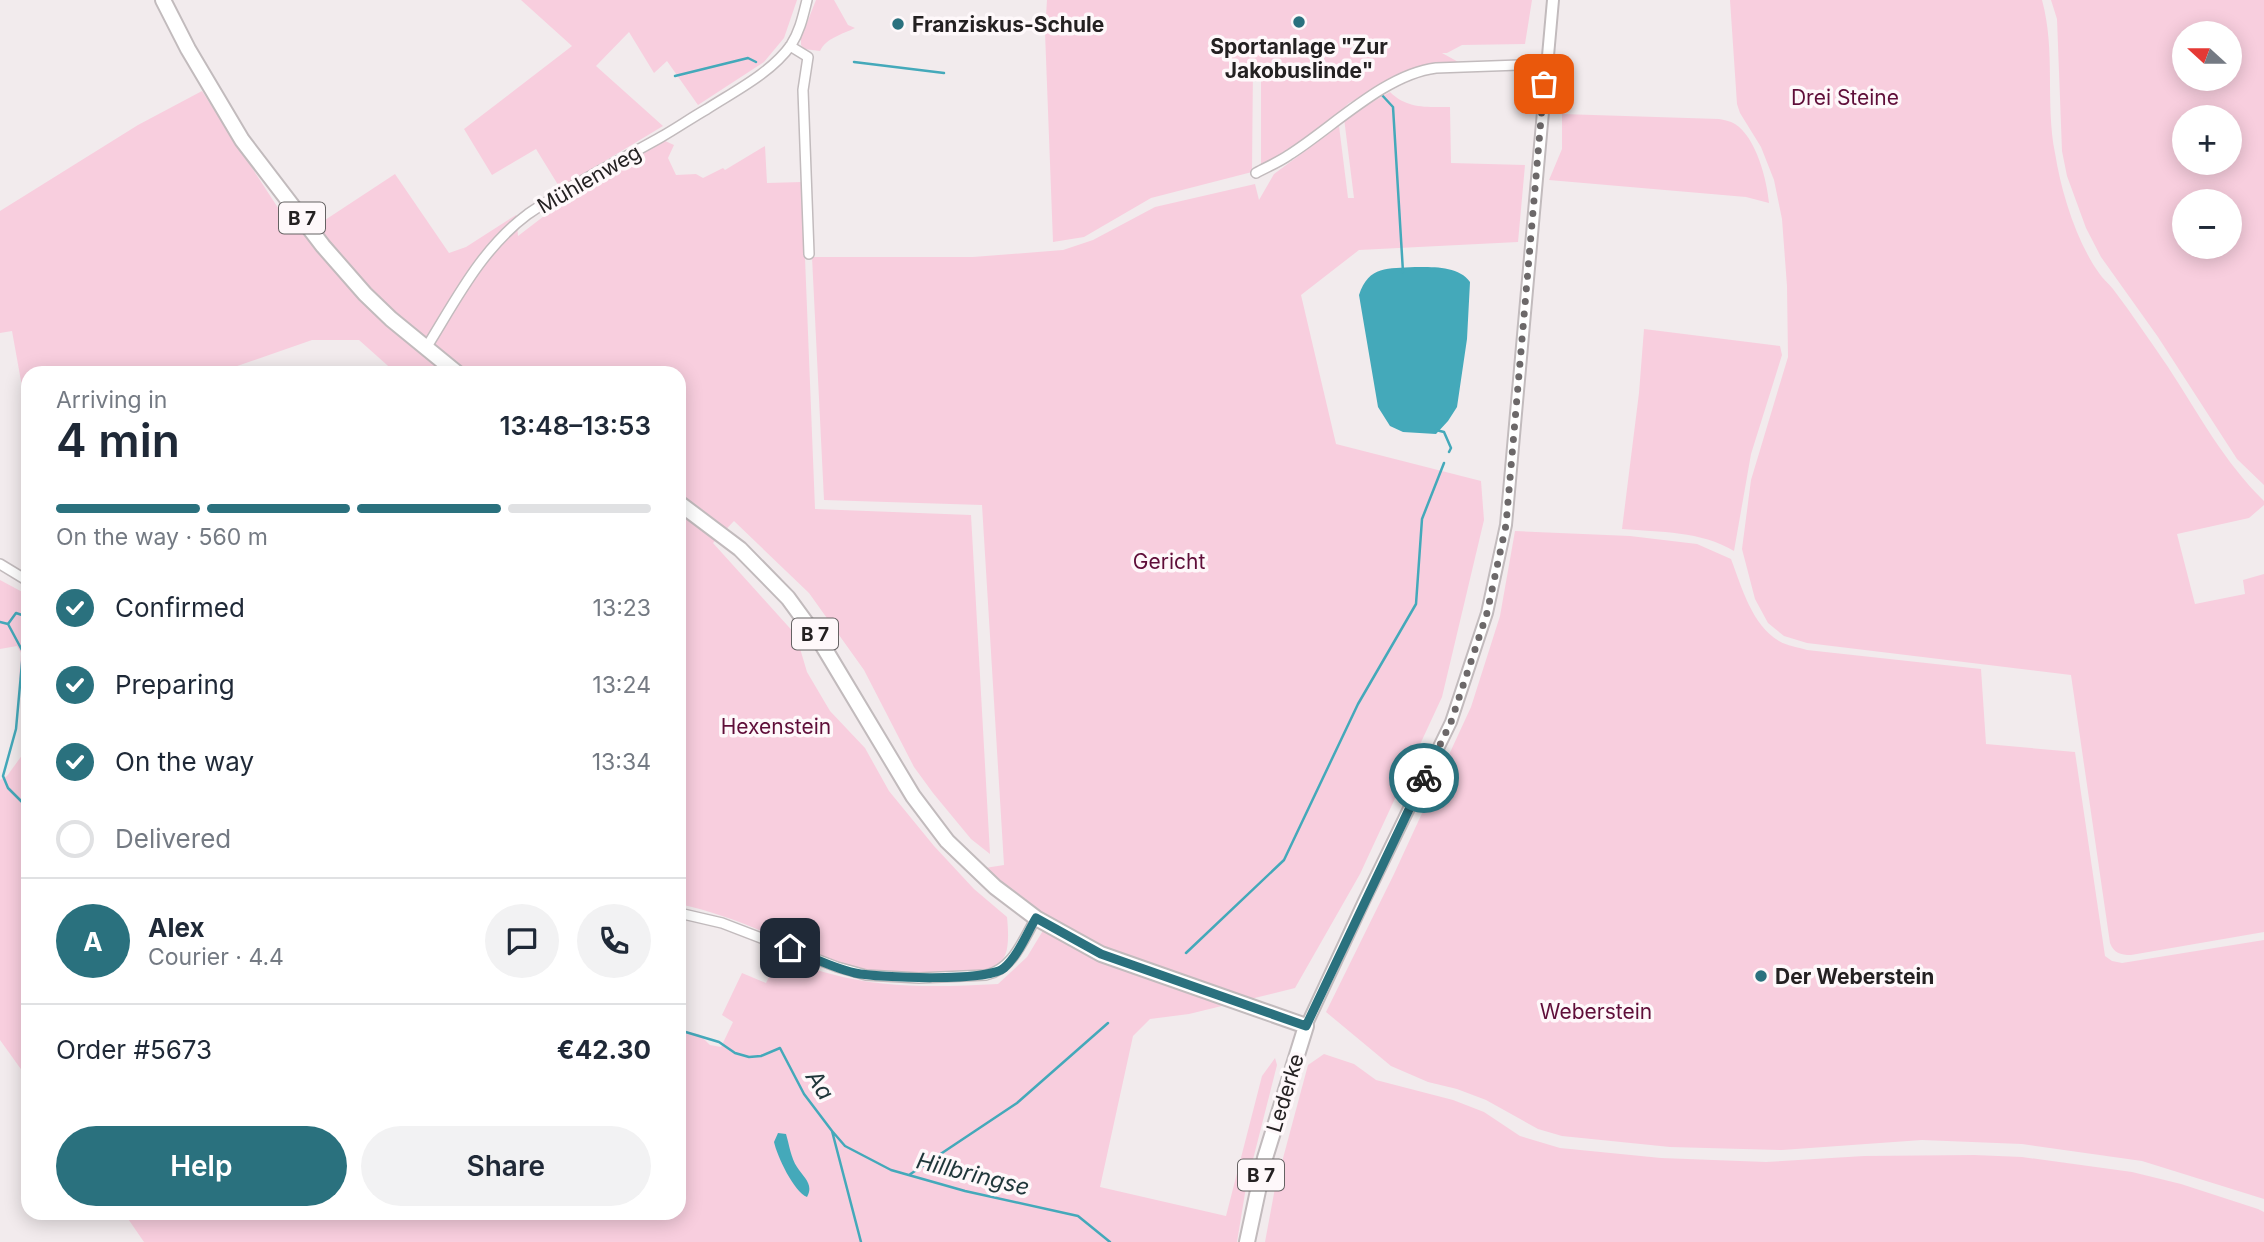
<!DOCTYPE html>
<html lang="en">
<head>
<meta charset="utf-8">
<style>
	:root { --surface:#fff; --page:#f2f2f3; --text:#1f2937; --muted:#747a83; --line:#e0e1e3; --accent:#2a717e }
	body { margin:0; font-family:Inter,sans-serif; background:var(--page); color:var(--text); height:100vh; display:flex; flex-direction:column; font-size:26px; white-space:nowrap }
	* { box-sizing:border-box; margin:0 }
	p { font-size:23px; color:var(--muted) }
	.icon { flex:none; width:38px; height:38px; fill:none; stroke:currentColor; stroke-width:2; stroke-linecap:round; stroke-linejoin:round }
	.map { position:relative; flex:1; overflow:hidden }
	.drawer { position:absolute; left:21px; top:366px; width:665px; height:854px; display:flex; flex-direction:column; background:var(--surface); border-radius:21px; box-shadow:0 4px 18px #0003 }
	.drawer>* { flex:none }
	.needle { width:46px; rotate:291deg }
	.tools { position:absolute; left:2172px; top:21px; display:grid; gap:14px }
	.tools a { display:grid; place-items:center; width:70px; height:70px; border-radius:50%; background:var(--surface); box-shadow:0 4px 18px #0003; font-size:35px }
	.pin { position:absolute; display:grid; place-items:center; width:60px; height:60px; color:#fff; margin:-30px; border-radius:14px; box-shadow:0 4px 10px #0006 }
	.courier { position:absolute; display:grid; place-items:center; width:70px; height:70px; margin:-35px; border:5px solid #2a717e; border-radius:50%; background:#fff; color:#222; box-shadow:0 2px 9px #0007 }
	.summary em { font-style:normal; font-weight:600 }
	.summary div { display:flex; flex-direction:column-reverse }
	.summary { display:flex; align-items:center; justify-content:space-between; height:119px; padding:0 35px }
	h1 { font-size:46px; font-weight:600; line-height:52px }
	.bar { display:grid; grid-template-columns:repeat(4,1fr); gap:10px 7px; align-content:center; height:84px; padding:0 35px }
	.bar i { height:9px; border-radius:5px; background:var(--line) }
	.bar .selected { background:var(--accent) }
	.bar p { grid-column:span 4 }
	.line { display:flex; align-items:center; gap:18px; padding:0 35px; border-top:2px solid var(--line) }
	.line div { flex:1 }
	.round { display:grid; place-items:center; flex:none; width:74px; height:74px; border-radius:37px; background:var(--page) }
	ol { padding:0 35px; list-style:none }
	li { display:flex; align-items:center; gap:21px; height:77px }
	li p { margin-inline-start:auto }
	li .icon { padding:7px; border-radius:50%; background:var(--accent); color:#fff; stroke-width:4 }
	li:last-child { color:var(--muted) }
	li i { width:38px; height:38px; border:4px solid var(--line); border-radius:50% }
	.action { display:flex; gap:14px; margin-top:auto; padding:14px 35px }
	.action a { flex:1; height:80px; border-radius:42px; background:var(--accent); color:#fff; font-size:28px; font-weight:600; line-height:80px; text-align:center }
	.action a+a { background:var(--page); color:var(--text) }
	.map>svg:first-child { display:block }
</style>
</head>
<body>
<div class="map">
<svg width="2264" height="1242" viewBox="0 0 2264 1242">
	<rect width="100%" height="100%" fill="#f2ebed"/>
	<!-- green -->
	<path fill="#f8cede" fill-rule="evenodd" d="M521,0H797L784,38L764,62L698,105L667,61L654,73L629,32L596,66L663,126L560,188L536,149L492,175L464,129L572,46Z
		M816,0H834L848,25L855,28C843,34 826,38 820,51L804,49L801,45V38Z
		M1047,0H1532L1525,44L1462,45L1447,53H1442L1462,64L1424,66L1349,103L1318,133L1261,166V64H1253L1252,172L1151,198L1084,237L1053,242L1045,32Z
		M1730,0H2042C2056,51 2045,102 2055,153C2061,191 2076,241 2099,273C2103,279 2108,283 2113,289C2132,314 2150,341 2168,367C2198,413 2224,462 2264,501V505L2249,518L2177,534L2195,604L2245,594L2243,580L2264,574V932L2131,955C2120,955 2114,953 2110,943L2071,675L1807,643L1784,636L1768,623L1755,599L1742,549L1751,480L1788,357L1787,286L1782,219L1774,180L1761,147L1740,113L1737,104Z
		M2051,0H2264V485L2237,459L2158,337L2101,257L2086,228L2067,176L2062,151L2057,19ZM2184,33H2230V79H2184ZM2184,117H2230V163H2184ZM2184,201H2230V247H2184Z
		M202,91L282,214L322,222L395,174L449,253L466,247L516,215L518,236L565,200L663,140L674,145L668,158L676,175L696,174L703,178L723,168L725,170L765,146L767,183L802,182L815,509L971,515L990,854L971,839L933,793L914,767L864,670L809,593L734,521L713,543L796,635L807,672L830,711L865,748L889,791L934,846L974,889L1007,917C1012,968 1000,969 955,973C914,977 872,975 833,963C818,959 804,950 789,943C754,927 717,912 679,904V373H396L359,340H312L217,373H28V392H23L12,331L0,333V211L138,125Z
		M1390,92C1407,109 1427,107 1450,107L1451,163L1525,165L1518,242L1359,250L1301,295L1336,444L1481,481L1484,520L1442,697L1360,874L1295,988L1189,1014L1150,1019L1133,1036L1100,1187L1226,1216L1262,1076L1275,1058L1277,1065L1246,1187L1237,1242H144L124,1213H679V1031L699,1034L710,1045L721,1047L733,1022L722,1015L742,973L766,983L780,955C796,962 813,970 831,974C886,989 941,987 998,984L1027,957L1047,924C1030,900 1005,890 985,868L1004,865L982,505L824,500L812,257H973L1063,250L1093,240L1155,207L1255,184L1259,200L1274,174L1339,126L1348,198H1354L1344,118Z
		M1562,114L1719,119C1724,120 1730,121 1735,124C1756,137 1767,180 1769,203L1746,197L1549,180L1562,149Z
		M1644,329L1780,346L1782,355L1751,454L1734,551C1701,531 1660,532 1622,529L1639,393Z
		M1515,531L1630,536L1697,544L1731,559C1742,588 1752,625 1779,641C1787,646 1798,647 1807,650L1981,669L1986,744L2075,752L2105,956L2112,961L2122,963L2264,940V1199L2142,1161L2022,1144L1922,1140L1782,1150L1670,1147L1562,1136L1538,1129L1486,1100L1457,1089L1428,1082L1391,1066L1326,1012L1394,874L1471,707L1500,616Z
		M0,580L28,595V681L19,679L21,653L17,646L0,649Z
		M28,747V1079L0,1040V780L7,776Z
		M1324,1054L1354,1064L1376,1080L1453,1100L1484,1112L1520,1136L1560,1148L1661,1158L1766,1162L1864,1156L1974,1155L2022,1157L2132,1172L2181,1184L2258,1209L2264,1212V1242H1265L1275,1188L1308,1065Z"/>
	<!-- water -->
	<path fill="#44a9ba" d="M1415,267C1433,267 1459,266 1470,282L1467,339L1457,407L1448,421L1436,434L1403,432L1390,426L1378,407L1359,295C1369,265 1388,269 1415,267Z
		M778,1133L786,1134C789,1144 791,1158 797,1167C804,1178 814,1184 807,1197C794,1192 777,1156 774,1142Z"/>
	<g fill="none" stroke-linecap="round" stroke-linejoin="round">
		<!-- stream -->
		<path stroke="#44a9ba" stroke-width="2.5" d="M854,62L944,73
			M675,76L748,58L756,62
			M1381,94L1393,107L1403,272
			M1436,430L1444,432L1451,448L1449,452
			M0,622L8,624L16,613L28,617
			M8,624L23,652L16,729L3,776L8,788L28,808
			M1186,953L1284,860L1358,704L1416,604L1422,519L1444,463
			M679,1030L719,1042L735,1053L749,1057L761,1056L780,1048L804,1094L832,1131L861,1242
			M832,1131L845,1146L891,1170L965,1191L1078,1216L1110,1242
			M909,1175L1017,1103L1108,1023"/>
		<!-- minor casing -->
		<g stroke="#c2bbbd" stroke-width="12">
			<path id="minor" d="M790,46L808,57L803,90L809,254
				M1256,173C1267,167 1279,162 1289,155C1332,128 1385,74 1436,68L1546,64
				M426,348C456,300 481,249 528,214C570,185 617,162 661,137C677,128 691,118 707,109C735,91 771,73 791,45C800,31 803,16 807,0
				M0,564L28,581
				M679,913L722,923L837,967L866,975L919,978L986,975C1013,969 1023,940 1036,918"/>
		</g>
		<!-- tertiary casing -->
		<g stroke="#c2bbbd" stroke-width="14">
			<path id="tertiary" d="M1306,1026L1364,901L1451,722L1487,613L1506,525L1553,0"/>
		</g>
		<!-- primary casing -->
		<g stroke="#c2bbbd" stroke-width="18">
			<path id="primary" d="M163,0L188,49L242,140L323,246L365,294L391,319L457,373
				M679,503L740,549L788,598L823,646L913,796L947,841L995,887L1036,918L1101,954L1306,1026L1265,1158L1247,1242"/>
		</g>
		<!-- minor -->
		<use href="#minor" stroke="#fff" stroke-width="9"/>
		<!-- tertiary -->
		<use href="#tertiary" stroke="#fff" stroke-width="10"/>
		<!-- primary -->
		<use href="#primary" stroke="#fff" stroke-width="14"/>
	</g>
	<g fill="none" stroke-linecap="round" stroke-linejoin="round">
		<!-- done -->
		<path stroke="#6c6869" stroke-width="7" stroke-dasharray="0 12.6" d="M1424,778L1451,722L1487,613L1506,525L1544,84"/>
		<!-- route -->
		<path stroke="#2a717e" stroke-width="9" d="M790,948C811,957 833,968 855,973C879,978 988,982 1004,968C1018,956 1027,933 1036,918L1101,954L1306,1026L1424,778"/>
	</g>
	<!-- markers -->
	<g fill="#2a717e" stroke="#fef8fa" stroke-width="2.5">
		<circle cx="1299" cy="22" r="7"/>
		<circle cx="898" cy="24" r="7"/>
		<circle cx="1761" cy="976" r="7"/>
	</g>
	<g text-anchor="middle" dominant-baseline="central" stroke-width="7" stroke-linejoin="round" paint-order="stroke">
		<!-- shield labels -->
		<g fill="#fef8fa" stroke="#656263" stroke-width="2">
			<rect x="279" y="202.5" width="46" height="31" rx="5"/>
			<rect x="792" y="618.5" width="46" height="31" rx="5"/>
			<rect x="1238" y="1159.5" width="46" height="31" rx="5"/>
		</g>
		<g font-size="19" font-weight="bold" fill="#242122">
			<text x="302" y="218">B 7</text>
			<text x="815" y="634">B 7</text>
			<text x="1261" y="1175">B 7</text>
		</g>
		<!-- poi labels -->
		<g font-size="21" font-weight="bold" fill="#242122" stroke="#fef8fa" text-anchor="start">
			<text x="912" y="24">Franziskus-Schule</text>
			<text x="1299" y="46" text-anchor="middle">Sportanlage "Zur<tspan x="1299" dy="24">Jakobuslinde"</tspan></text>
			<text x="1775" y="976">Der Weberstein</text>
		</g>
		<!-- park labels -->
		<g font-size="21" fill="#5f0e39" stroke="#fef8fa">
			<text x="1845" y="97">Drei Steine</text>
			<text x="1169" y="561">Gericht</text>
			<text x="776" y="726">Hexenstein</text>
			<text x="1596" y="1011">Weberstein</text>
		</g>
		<!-- street labels -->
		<g font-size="21" fill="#242122" stroke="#fef8fa">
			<text transform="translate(589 179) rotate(-30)">Mühlenweg</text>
			<text transform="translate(1285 1093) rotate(-73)">Lederke</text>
		</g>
		<!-- water labels -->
		<g font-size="23" font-style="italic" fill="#1f363a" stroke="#fef8fa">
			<text transform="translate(820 1085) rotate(57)">Aa</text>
			<text transform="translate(973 1174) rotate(14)">Hillbringse</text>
		</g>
	</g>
</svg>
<div class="tools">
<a><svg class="needle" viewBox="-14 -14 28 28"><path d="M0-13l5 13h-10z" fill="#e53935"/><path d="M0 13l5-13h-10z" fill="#747a83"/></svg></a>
<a>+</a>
<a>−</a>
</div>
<div class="pin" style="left:1544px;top:84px;background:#ea580c"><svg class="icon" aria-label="bag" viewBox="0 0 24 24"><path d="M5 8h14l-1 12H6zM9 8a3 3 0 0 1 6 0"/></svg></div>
<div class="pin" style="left:790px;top:948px;background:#1f2937"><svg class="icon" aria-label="home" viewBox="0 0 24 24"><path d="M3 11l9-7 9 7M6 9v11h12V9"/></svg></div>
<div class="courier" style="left:1424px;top:778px"><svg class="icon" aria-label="bike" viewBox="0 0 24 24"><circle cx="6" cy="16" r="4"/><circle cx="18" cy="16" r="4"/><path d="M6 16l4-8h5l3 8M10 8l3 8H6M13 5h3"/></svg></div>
<section class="drawer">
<div class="summary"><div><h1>4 min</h1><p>Arriving in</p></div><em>13:48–13:53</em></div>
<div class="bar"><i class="selected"></i><i class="selected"></i><i class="selected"></i><i></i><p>On the way · 560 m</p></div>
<ol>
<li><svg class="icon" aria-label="check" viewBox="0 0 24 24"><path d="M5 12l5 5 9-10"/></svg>Confirmed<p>13:23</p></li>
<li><svg class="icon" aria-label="check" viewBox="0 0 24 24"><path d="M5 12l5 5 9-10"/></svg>Preparing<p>13:24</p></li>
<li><svg class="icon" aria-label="check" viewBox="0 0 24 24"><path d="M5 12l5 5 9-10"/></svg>On the way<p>13:34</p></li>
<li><i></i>Delivered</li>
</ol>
<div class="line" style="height:126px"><b class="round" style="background:var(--accent);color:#fff">A</b><div><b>Alex</b><p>Courier · 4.4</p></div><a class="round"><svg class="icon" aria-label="chat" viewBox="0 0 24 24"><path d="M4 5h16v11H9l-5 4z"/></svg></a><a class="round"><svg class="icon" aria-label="phone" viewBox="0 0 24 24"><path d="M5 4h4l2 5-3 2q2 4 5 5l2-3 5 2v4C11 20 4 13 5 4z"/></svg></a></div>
<div class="line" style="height:91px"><div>Order #5673</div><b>€42.30</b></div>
<div class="action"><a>Help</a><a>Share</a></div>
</section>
</div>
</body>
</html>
